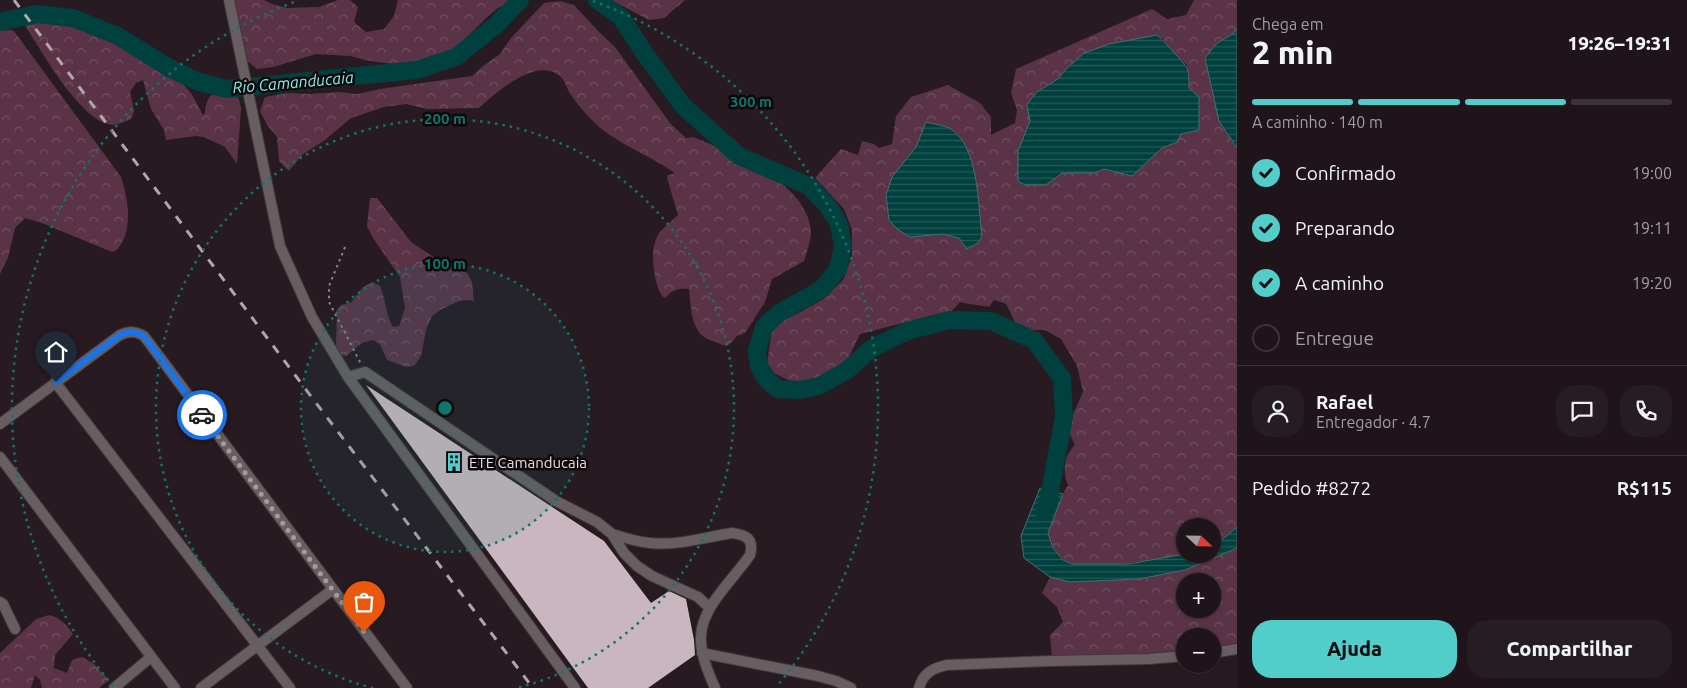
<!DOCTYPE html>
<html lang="pt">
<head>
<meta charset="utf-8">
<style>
	:root { --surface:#1e1419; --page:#261d22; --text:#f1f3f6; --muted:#a19ea2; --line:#3c3338; --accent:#53cdc9 }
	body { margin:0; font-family:Ubuntu,sans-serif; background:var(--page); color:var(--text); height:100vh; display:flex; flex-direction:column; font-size:19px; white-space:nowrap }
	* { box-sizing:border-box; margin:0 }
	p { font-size:16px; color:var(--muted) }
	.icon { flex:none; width:28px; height:28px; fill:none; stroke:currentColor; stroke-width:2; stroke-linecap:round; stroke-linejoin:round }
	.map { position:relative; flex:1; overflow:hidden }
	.panel { display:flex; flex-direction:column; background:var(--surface); width:450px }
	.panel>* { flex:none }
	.needle { width:32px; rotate:112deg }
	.buttons { position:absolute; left:1176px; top:518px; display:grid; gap:10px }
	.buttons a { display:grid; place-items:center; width:45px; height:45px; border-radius:50%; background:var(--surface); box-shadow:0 1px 4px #0004,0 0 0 1px var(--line); font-size:25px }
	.pin { position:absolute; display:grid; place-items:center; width:42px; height:42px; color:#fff; margin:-51px -21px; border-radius:50% 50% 50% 0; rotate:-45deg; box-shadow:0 0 5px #0007 }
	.pin .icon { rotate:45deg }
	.courier { position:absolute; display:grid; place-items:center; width:50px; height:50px; margin:-25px; border:4px solid #1a73e8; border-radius:50%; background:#fff; color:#222; box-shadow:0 1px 6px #0007 }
	.summary em { font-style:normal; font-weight:800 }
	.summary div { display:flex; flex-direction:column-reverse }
	.summary { display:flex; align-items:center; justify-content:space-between; height:85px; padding:0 15px }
	h1 { font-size:32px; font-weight:800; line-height:38px }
	.bar { display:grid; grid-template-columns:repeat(4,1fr); gap:8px 5px; align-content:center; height:60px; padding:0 15px }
	.bar i { height:6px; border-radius:4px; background:var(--line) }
	.bar .on { background:var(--accent) }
	.bar p { grid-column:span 4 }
	.line { display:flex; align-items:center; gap:12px; padding:0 15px; border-top:1px solid var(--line) }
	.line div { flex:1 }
	.round { display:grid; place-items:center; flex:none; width:52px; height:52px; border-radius:20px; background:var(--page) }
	ol { padding:0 15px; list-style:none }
	li { display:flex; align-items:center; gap:15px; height:55px }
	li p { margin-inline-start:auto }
	li .icon { padding:5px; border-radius:50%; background:var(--accent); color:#111; stroke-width:4 }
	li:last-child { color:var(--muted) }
	li i { width:28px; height:28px; border:2px solid var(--line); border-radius:50% }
	.cta { display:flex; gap:10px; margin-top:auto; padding:10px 15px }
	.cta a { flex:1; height:58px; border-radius:20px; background:var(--accent); color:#111; font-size:20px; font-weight:800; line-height:58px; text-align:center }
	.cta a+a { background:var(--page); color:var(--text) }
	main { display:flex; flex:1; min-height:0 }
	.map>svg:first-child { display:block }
</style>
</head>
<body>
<main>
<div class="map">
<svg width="1237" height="688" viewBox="0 0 1237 688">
	<defs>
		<pattern id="forest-crowns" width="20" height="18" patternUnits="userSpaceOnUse" patternTransform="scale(1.25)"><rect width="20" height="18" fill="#5a3347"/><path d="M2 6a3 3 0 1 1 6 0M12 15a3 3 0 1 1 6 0" fill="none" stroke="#725061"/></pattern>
		<pattern id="water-rules" width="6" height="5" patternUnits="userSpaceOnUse" patternTransform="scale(1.25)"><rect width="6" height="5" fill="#00403f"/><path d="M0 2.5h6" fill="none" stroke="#255b5b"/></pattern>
	</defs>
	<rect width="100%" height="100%" fill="#281a21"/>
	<!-- forest -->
	<path fill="url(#forest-crowns)" fill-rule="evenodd" d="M235,0H264L272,4L287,8L319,7L338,0H350L358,7L354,22L366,32L384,29L394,16L398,0H514L498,8L486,18L454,50L441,57L412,65H398L365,60L350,56L316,54L273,67L257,69L245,59Z
		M611,0H685L664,18L649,20Z
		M1194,0H1237V28L1234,33L1216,44L1205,58L1219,121L1237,148V527L1223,539L1213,544L1212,526H1185V554L1181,555C1156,558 1082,575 1063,559C1055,552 1051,543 1048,533L1063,494L1068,485C1062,471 1064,455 1075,445L1067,428L1083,392L1077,366L1061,339L1045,330H1026L1017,326L1006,304L994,300L989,307L964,303L960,302L948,315L938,314L860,334L843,369L829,376L809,383L788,380L774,373L767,363L772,330L780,320L793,316L822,300L843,280L852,256V230L844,209L815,178L841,149L858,155L862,141L874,144L879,148L892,144L896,116L911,97L948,85L980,103L991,117V135L1015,123L1017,110L1011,93L1016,69L1152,9L1167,19L1186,15ZM1162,38L1173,53L1187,65L1189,77V88L1198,130L1181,134L1177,142L1162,148L1132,176L1104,169L1095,173H1062L1046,185L1018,151L1030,121L1036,92L1058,79L1067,68ZM916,147L967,249L959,238L943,234L910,237L889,220L888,209L892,177Z
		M560,1L574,5L599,32L615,47L670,123L686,138L693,137C732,153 807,182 811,231C811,240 807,252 804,261L772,279L765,302L745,333L737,336L731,343L726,346C719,343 710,341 704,337C690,326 691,304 689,289C678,288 672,290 665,298C655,293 651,257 654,246C655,242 657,235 660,232C665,226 672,221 678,215L667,178L668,175L675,173C651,156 622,146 599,127C588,117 577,104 569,92C567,88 565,82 562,78C539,54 496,92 479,108L427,109L406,104L384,107L351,118L325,140L303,154L289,171L279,161L277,137L267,125L260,111L265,97L287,93L309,94L339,92L357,94L380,89L472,76L483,66L500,54L511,38L544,3Z
		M51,7C68,12 70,15 77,30C96,26 94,34 108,41C135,52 171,68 190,92C195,99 199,108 203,115L205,113C206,94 215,89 234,92L239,99L241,109L237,164L225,147L204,137L196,136L166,140L164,130L151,109L143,80L136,83L130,92L134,111L131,119C126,121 118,125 113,125C80,123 39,46 22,21C30,9 38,9 51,7Z
		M11,30L14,31L121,177C127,195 131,217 125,236C123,241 120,246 117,250L112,252L42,223L25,218L15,228L8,258L0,274V31Z
		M370,198H377L411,242L441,262L467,273L472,282L474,301L467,300L459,301L440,310L432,316L426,330L421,356L414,366L406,367L387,360L380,344L373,340L362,343L346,356L339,355L336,345L337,309L341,305L352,302L363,287L373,282L380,286C385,298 387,318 393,327L399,326L405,308L400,277L373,238L367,226Z
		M1237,548V646L1213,650L1212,636H1185V653L1052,658L1050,635L1063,622L1057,607L1042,593L1050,577L1070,582L1139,579L1185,570ZM1185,581H1212V609H1185Z
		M49,615C61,618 66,624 73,634L55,655L54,668L67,673L72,660L82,657L94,664L109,680L99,688H42L40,680L35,675L31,688H0V653L36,619Z"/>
	<!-- water -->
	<path fill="url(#water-rules)" stroke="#467070" d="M1237,28V148L1219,121L1205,58L1216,44L1234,33Z
		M1157,35C1160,37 1186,65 1187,68C1189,74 1189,81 1189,88L1199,97V130L1181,134L1177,142L1162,148L1132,176L1104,169L1095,173H1062L1046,185H1025L1018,181V151L1030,121L1027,104L1037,92L1058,79L1067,68L1084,53L1109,44Z
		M926,122C933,124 943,125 949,128C979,144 978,206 982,236L978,243L967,249L959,238L943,234L910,237L897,229L889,220L886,195L892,177L916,147Z
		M1040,488L1063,494L1048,533L1053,548L1063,560L1072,564H1128L1185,554H1212L1213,544L1223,539L1237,527V548L1185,570L1139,579L1070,582L1050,577L1024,558L1021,536Z"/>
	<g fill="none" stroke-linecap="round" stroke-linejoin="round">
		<!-- river -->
		<path stroke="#00403f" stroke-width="18" d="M597,0L621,17L643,51L683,106L739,156L809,186L828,206L839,224L843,246L838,269L822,289L779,313L764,327L757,351L759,366L766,379L778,389L799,390L819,386L846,371L871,349L907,331L950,320L991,321L1034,340L1062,378L1064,417L1048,503L1044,512
			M0,22L37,14L73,18L118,36L169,68L199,82L227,89L417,70L456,57L496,25L520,0"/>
	</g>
	<!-- building -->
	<path fill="#cab6bf" d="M366,385L604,541L651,603L669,591L686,599L694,640L695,655L648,688H588Z"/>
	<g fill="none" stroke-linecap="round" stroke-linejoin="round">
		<!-- minor casing -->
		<g stroke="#43363c" stroke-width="12">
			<path id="minor" d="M229,0L280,246L312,317L348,377L575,688
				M348,377L365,372L556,501L597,522L612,534L624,553L637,566L652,576L698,597L710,608
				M55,382L290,688
				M0,424L120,335C130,331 135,331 144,336L407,688
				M0,457L175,688
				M612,534C625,538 637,542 650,543C677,546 706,537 732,533C747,535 754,539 750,555C734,579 702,606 701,636C700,653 708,672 715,688
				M0,602L3,604L15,629
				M702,653L818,676L836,681L851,688
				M1212,653L1237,649
				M114,688L151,657
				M201,688L332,590
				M919,688C923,673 933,668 947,665L1051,661L1148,659L1185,656"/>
		</g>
		<!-- path -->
		<path stroke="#91858b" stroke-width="2" stroke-dasharray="2.5 4" stroke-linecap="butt" d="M345,247L329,286V302L361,364"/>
		<!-- minor -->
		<use href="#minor" stroke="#665e61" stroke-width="10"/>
		<!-- rail -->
		<path stroke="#b1a6ac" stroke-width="3" stroke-dasharray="9 9" stroke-linecap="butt" d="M14,0L313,399L533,688"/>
	</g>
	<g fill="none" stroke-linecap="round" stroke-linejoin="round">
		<!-- done -->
		<path stroke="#a59aa0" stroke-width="5" stroke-dasharray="0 9" d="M202,415L364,632"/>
		<!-- route -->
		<path stroke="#1a73e8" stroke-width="6" d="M56,382L120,335C130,331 135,331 144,336L202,415"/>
	</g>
	<!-- distance rings -->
	<circle cx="445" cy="408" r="144" fill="#0f766e" fill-opacity=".12"/>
	<g fill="none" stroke="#0f766e" stroke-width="2.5" stroke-dasharray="2.5 5">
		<circle cx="445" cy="408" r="144"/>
		<path d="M373 688A289 289 0 1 1 517 688"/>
		<path d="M113 686A433 433 0 0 1 297 1M593 1A433 433 0 0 1 777 686"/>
	</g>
	<!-- icons -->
	<defs>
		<g id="building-bare" transform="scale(1.5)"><path d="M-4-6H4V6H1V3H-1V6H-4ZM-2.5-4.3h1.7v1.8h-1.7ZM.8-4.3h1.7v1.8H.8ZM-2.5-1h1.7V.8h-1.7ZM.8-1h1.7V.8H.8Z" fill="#53cdc9" stroke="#0d070a" stroke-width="2.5" paint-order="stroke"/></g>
	</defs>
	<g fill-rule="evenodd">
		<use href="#building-bare" x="454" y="462"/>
	</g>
	<g text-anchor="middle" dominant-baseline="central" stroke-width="5" stroke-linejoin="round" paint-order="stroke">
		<!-- poi labels -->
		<g font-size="15" fill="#e9dfe4" stroke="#0d070a" text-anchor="start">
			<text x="469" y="462">ETE Camanducaia</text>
		</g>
		<!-- water labels -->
		<g font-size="16" font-style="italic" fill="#82f1ec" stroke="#0d070a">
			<text transform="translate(293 82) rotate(-5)">Rio Camanducaia</text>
		</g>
	</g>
	<circle cx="445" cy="408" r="8" fill="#0f766e" stroke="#0d070a" stroke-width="2.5"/>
	<g font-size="15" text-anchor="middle" font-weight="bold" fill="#0f766e" stroke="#0d070a" stroke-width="5" stroke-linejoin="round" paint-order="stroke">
		<text x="751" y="107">300 m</text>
		<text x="445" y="124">200 m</text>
		<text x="445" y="269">100 m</text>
	</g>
</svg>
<div class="buttons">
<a><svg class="needle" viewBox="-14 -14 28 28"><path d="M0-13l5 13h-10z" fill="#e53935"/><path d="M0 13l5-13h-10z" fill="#a19ea2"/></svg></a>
<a>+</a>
<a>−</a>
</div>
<div class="pin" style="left:364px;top:632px;background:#ea580c"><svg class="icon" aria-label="bag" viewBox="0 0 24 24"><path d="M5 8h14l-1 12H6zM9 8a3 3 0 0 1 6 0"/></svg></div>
<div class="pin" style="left:56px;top:382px;background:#1f2937"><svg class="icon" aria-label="home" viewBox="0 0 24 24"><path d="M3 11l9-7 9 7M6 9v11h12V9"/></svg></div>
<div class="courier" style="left:202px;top:415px"><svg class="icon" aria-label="car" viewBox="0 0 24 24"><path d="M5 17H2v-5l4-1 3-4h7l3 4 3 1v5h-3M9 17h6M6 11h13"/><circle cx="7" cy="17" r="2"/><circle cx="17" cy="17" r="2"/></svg></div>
</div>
<section class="panel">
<div class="summary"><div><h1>2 min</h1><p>Chega em</p></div><em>19:26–19:31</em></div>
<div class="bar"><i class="on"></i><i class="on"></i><i class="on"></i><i></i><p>A caminho · 140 m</p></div>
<ol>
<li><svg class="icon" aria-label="check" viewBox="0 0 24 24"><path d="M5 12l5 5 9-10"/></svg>Confirmado<p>19:00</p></li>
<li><svg class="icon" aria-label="check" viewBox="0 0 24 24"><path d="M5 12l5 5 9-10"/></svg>Preparando<p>19:11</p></li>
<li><svg class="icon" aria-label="check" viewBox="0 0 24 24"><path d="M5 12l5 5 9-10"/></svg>A caminho<p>19:20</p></li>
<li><i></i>Entregue</li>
</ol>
<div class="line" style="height:90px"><a class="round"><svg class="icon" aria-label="person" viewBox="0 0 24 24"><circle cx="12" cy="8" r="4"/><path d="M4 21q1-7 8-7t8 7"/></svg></a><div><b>Rafael</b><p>Entregador · 4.7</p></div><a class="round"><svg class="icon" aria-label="chat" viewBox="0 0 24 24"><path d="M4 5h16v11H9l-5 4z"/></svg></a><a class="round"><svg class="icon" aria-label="phone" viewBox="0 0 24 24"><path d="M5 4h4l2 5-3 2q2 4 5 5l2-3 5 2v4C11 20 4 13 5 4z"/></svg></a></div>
<div class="line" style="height:65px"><div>Pedido #8272</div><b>R$115</b></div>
<div class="cta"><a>Ajuda</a><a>Compartilhar</a></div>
</section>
</main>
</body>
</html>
